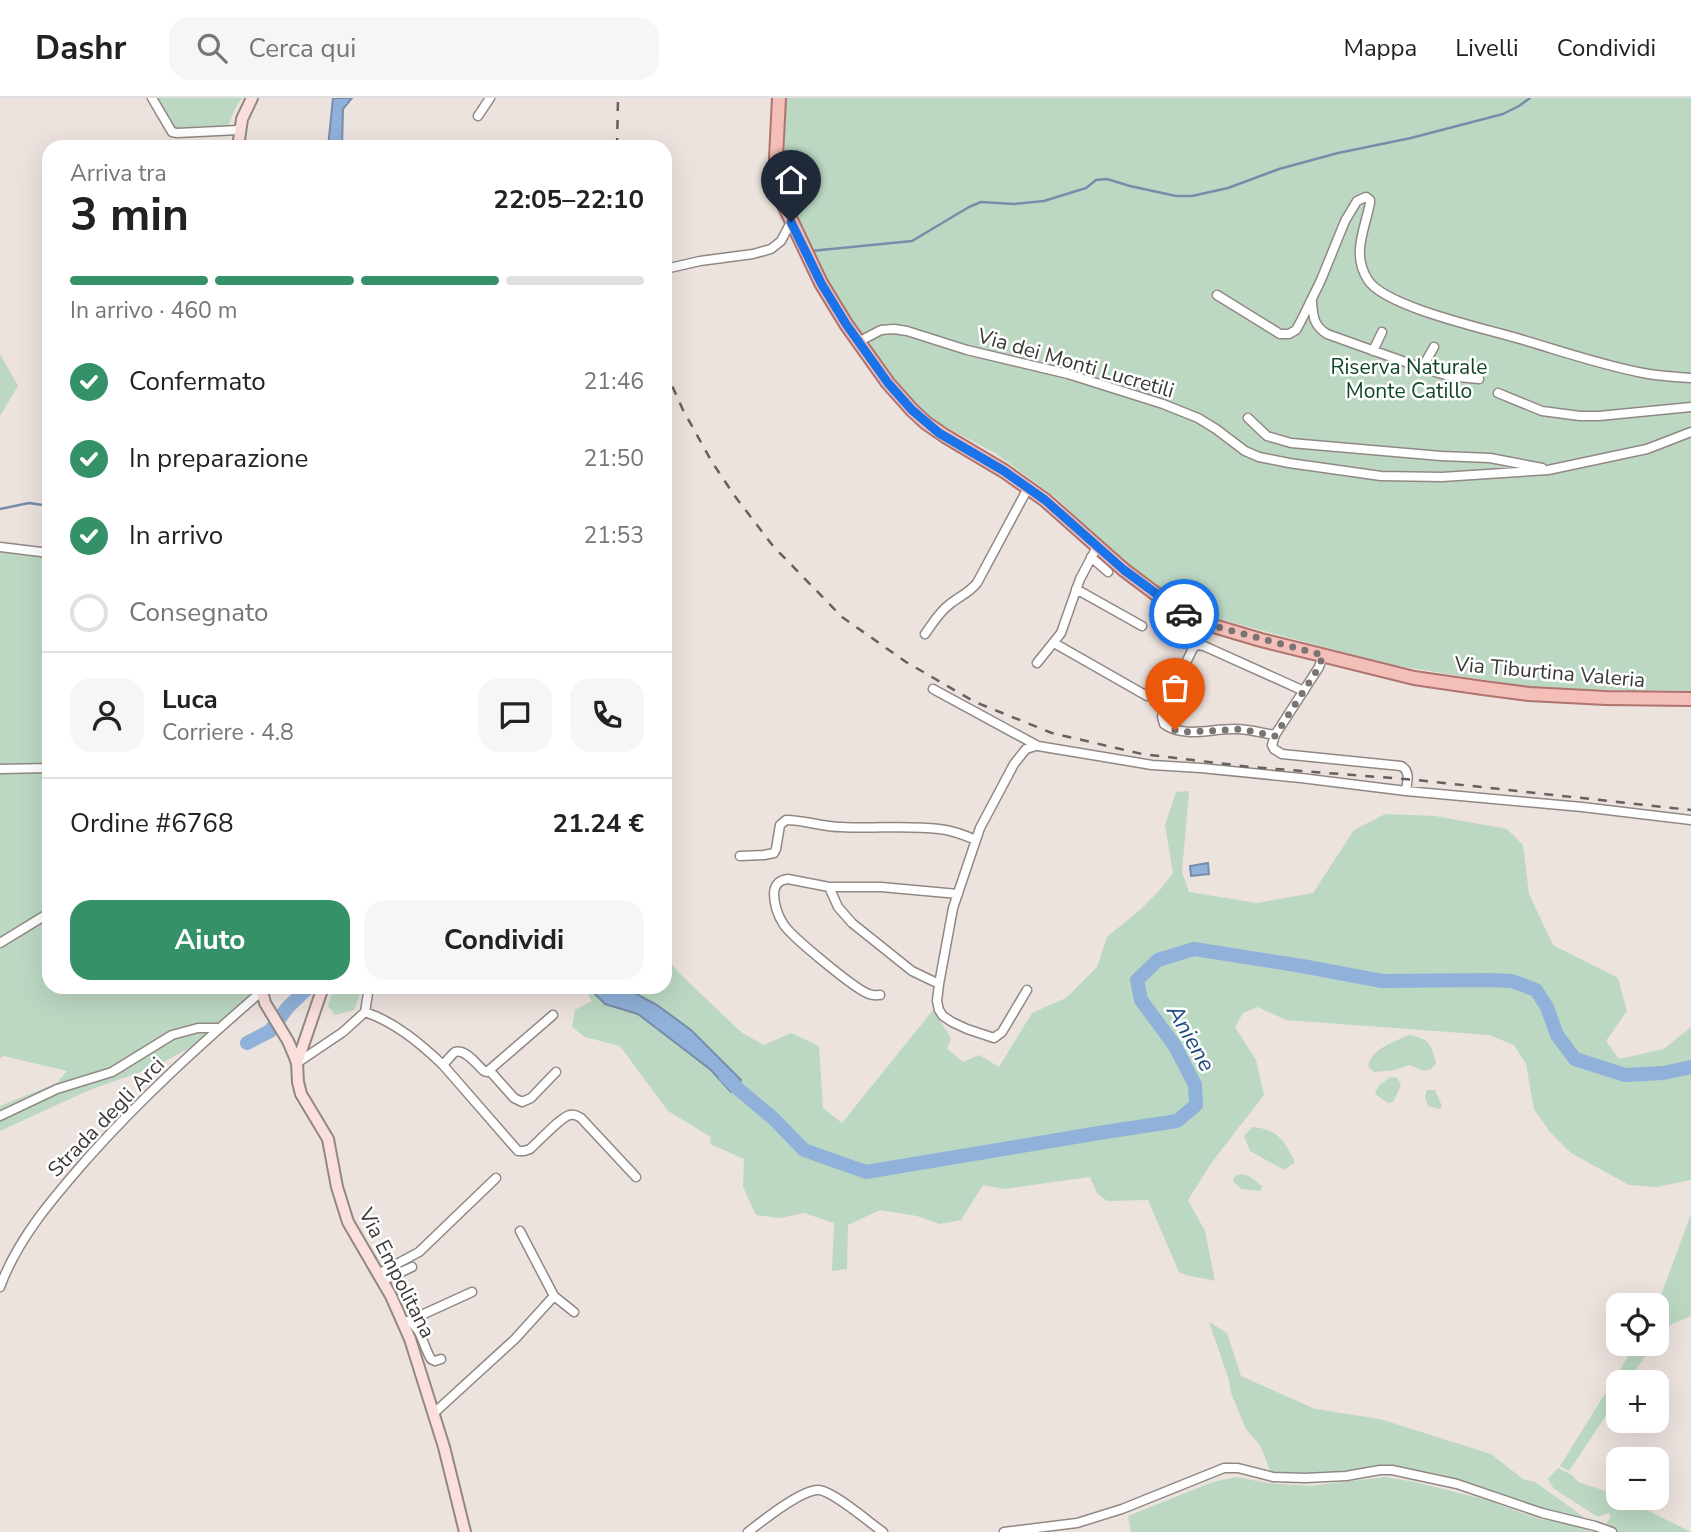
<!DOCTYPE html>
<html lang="it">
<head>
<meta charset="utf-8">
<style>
	:root { --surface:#fff; --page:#f6f6f6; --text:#222; --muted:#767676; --line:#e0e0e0; --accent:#359167 }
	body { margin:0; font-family:"Nunito Sans",sans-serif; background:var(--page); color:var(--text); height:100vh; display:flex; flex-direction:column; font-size:26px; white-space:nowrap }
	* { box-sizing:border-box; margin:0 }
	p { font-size:23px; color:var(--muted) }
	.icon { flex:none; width:38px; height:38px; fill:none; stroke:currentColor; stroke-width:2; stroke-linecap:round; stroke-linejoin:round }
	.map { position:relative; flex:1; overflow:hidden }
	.details { position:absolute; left:42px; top:42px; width:630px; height:854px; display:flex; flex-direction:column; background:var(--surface); border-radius:21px; box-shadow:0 7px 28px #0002 }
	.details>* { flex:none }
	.buttons { position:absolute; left:1606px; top:1195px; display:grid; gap:14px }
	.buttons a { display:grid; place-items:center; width:63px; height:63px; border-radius:14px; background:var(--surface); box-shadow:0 7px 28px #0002; font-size:35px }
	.pin { position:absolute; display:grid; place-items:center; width:60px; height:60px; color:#fff; margin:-72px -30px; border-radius:50% 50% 50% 0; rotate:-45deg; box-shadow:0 0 7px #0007 }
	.pin .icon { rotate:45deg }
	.courier { position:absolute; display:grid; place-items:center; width:70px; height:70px; margin:-35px; border:5px solid #1a73e8; border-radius:50%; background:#fff; color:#222; box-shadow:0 2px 9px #0007 }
	.summary em { font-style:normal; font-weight:700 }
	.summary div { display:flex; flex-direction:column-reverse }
	.summary { display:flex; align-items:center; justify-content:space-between; height:119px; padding:0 28px }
	h1 { font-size:46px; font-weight:700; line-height:52px }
	.bar { display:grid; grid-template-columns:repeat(4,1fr); gap:10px 7px; align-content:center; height:84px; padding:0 28px }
	.bar i { height:9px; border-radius:5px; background:var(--line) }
	.bar .on { background:var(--accent) }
	.bar p { grid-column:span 4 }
	.line { display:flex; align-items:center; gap:18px; padding:0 28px; border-top:2px solid var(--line) }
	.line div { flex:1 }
	.round { display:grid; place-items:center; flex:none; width:74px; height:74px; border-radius:21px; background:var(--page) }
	ol { padding:0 28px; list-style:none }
	li { display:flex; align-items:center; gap:21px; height:77px }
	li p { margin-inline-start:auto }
	li .icon { padding:7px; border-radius:50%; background:var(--accent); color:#fff; stroke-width:4 }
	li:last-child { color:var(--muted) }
	li i { width:38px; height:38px; border:4px solid var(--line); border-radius:50% }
	.button { display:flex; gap:14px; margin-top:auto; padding:14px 28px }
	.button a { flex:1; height:80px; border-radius:21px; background:var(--accent); color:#fff; font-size:28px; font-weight:700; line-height:80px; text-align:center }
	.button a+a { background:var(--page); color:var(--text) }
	header { display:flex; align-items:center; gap:42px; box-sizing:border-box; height:98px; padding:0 35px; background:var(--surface); border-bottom:2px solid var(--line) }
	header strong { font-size:33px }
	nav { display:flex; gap:38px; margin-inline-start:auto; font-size:24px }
	.search { width:490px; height:63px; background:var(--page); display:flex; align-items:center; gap:18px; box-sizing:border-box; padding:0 24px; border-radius:21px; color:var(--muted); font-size:26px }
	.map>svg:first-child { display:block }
</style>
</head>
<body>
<header>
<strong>Dashr</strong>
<div class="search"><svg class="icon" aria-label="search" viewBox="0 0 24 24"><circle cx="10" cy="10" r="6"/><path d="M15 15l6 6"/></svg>Cerca qui</div>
<nav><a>Mappa</a><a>Livelli</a><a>Condividi</a></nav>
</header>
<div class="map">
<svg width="1691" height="1434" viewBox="0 0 1691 1434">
	<rect width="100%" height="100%" fill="#ece2de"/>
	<!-- green -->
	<path fill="#bcd8c3" d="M155,0H242L235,11L228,28H211L171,30Z
		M785,0H1691V593L1541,591L1386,566L1194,514L1121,462L1055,399L995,355L923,317L886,274L838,204L785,95Z
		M0,256L18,288L0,318Z
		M12,445L49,450V889H254L253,894L197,946L154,969L87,993L0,1033V1008L57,985L67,973L4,958L0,960V446Z
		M1189,693L1182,774L1189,794L1257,805L1313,795L1354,732L1385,716L1435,718L1507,731L1523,747L1529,796L1553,847L1618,880L1627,913L1606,943L1619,961L1664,951L1691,929V1082L1657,1089L1629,1087L1571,1055L1550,1034L1534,1011L1526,966L1514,947L1489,937L1286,922L1258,909L1243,915L1235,929L1256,962L1264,997L1212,1064L1188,1102L1205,1133L1215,1183C1203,1179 1191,1180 1179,1174L1148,1102L1107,1103L1097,1095L1090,1079L1004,1091L983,1087L961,1122L940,1126L917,1118L880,1112L848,1127L847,1171L832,1173L834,1125L804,1115L780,1120L756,1117L743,1089L744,1061L710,1046L711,1039L668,1013L620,948L585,939L572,929L575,912L592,903L583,889H665V858L678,874L742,935L764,947L791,935L819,948L823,1010L842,1025L933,912L951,940L947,951L963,964L979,957L999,969L1032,915L1066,900L1097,869L1107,839L1140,812L1159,793L1173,775L1165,727L1176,694Z
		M334,889H363L354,912L335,917L328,908Z
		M1409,937C1429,941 1431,945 1436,965L1431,971L1423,973L1410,967L1395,972L1374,974L1368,968C1372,950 1394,944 1409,937Z
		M1391,979L1397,980L1401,987L1393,1004L1388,1005L1375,996L1379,987Z
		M1427,992H1435L1442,1008L1439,1011L1428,1008L1425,998Z
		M1252,1029C1278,1031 1284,1042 1295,1064L1284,1072L1250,1053L1244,1038Z
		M1242,1076L1249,1078L1262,1088L1260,1093L1241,1091L1233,1083L1235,1078Z
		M1691,1116V1218L1672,1226L1657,1240V1208Z
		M1209,1224L1227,1235L1241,1278L1315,1311L1380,1321L1491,1356L1523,1381L1535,1384L1584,1419H1569L1488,1391L1393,1369L1332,1376L1271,1375L1261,1349L1246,1331L1231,1295L1229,1282Z
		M1636,1246H1653L1628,1284H1619V1298L1569,1373L1560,1368Z
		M1558,1370L1572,1377L1578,1384L1617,1397L1619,1400H1623L1691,1434H1615L1606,1425L1611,1419L1609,1415L1598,1419L1554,1391L1548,1381Z
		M1236,1379L1268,1385L1309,1388L1385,1379L1415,1384L1487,1402L1536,1420L1576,1428L1593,1434H1131L1128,1418L1213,1384Z"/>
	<!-- water -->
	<path fill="#90b1d9" stroke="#778da9" stroke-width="2" d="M333,0H352L343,11L342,49H328Z
		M1208,765L1209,776L1191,778L1190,768Z
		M588,889H624L657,907L691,932L741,982L737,990L731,994L711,972L638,916L605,906Z"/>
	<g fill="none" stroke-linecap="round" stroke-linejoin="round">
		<!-- stream -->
		<path stroke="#778da9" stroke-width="2.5" d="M811,153L912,143L969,109L981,104L1014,106L1044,103L1086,90L1096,82L1107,81L1130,88L1176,98H1192L1228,90L1279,71L1338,55L1411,40L1503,16L1519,8L1530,0
			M0,411L29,405L49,408"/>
		<!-- river -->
		<path stroke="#90b1d9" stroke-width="14" d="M247,945L270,933L288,909L309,889
			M725,977L737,990L774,1021L804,1052L866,1074L1099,1035L1177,1023L1196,1007L1195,987L1175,948L1141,902L1137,882L1158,862L1194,851L1302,868L1382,883L1489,882L1512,883L1536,892L1547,909L1557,937L1575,961L1625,977L1663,975L1691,969"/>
		<!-- minor casing -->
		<g stroke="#918884" stroke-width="11">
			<path id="minor" d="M152,0L172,34L177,35L239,32
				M478,18L490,0
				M665,171L700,163L753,156L771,151L781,143L791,124
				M1217,197L1280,236H1289L1296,232L1301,223L1321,182L1345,123L1357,103L1366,99L1370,102V105C1365,131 1351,156 1368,182C1385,209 1487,231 1520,241C1561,253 1601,267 1643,275C1659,278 1675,279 1691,280
				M1312,204C1313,219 1314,228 1327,236L1422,270L1449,278L1479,281
				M858,244L881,232L894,231L907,233L967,252L1068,276L1163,306L1198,320L1216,331L1245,353L1259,359L1289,365L1381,378L1442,379L1548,372L1647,351L1691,334
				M1373,253L1382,234
				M1422,270L1434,249
				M1498,295L1542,313L1580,318H1599L1691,309
				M1248,320L1267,338L1291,345L1441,358L1490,360L1542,370
				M0,449L49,455
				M1091,459L1108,474
				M1076,491L1142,528
				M925,536C933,525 939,514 950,506C960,498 969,495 977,485L1028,390
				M1054,545L1147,598
				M1323,557L1319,569L1275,637L1272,647L1274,651L1282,656L1401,668C1411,673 1407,684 1406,693
				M1037,565L1061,535L1080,481L1097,449
				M933,591L1038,648L1152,667L1201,670L1301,680L1406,693L1582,709L1691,722
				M1275,637C1262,635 1249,631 1236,631C1212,630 1185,641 1164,626L1162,619L1164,611L1193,550L1197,547L1204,548L1304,593
				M0,671L49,670
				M740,758L764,757L774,755L776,751L780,727L786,722C805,722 822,729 841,729C873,731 907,727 939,731C952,732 964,737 976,742
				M829,789L838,809L852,825L912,873L939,886
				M0,845L49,815
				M1027,892L1002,934L994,940L967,931L952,924L943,918L939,912L937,903L939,886L953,810L980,730L1014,666L1026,651L1036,648
				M880,897C876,897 874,898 869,896C856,892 792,839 784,827C778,818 774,806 774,795C775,786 779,782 788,781L829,789H881L958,796
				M365,914L369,889
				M297,965L343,934L365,914C395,924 421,946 443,967C446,964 451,957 455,954C465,950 477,967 484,973L487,974L553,917
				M443,967L518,1053H524L530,1051C538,1044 562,1018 570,1017C576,1016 577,1018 581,1020L636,1079
				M490,973L514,1000L522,1004L531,1000L556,974
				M0,1018L57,991L112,974L172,937L198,930H220
				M520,1133L554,1198L574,1214
				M378,1176L419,1154L496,1080
				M382,1183L412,1169
				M0,1189C18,1140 53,1100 87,1061C141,1000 201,946 262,893
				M409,1223C422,1231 423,1248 431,1261L435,1263L441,1261
				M404,1225L472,1194
				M434,1315L515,1241L554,1198
				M748,1434C762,1423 802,1391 819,1392C833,1393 870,1425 883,1434
				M1004,1434L1077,1425L1122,1411L1224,1370H1238L1273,1379L1305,1380L1346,1378L1380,1372H1392L1457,1386L1542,1415L1595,1428L1612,1434"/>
		</g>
		<!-- secondary casing -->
		<g stroke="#918884" stroke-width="14">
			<path id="secondary" d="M238,49L242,21L252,0
				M261,889L265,905L288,943L294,957L297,965L298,984L301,996L328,1041L337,1089L348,1124L391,1198L410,1241L444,1349L465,1434
				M297,965L323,889"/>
		</g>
		<!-- primary casing -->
		<g stroke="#af746d" stroke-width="16">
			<path id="primary" d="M779,0L776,60L778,84L783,105L821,185L846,226L888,285L912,312L926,325L945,338L1004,373L1045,402L1124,472L1176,511L1207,526L1261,542L1414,580L1483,590L1529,596L1606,600L1691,601"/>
		</g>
		<!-- minor -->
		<use href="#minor" stroke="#fff" stroke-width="8"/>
		<!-- secondary -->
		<use href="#secondary" stroke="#fadfdc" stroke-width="10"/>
		<!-- primary -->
		<use href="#primary" stroke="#f4beb9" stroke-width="12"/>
		<!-- rail -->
		<path stroke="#66615f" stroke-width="2.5" stroke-dasharray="9 9" stroke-linecap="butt" d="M617,49L618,0
			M665,272L683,312L712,364L734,397L773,448L842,519L906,564L975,604L1052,635L1142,656L1251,669L1417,682L1691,712"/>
	</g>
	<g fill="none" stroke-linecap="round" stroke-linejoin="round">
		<!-- done -->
		<path stroke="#7a7472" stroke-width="7" stroke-dasharray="0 12.6" d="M1175,632L1189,634L1241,631L1275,638L1319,569L1323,557L1214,528L1184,516"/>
		<!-- route -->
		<path stroke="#1a73e8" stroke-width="9" d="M791,124L821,185L846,226L888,285L912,312L939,335L1004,373L1045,402L1124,472L1184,516"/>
	</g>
	<g text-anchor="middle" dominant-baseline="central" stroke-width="5" stroke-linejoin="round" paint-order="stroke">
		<!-- street labels -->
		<g font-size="21" fill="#3d3938" stroke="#fff">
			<text transform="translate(1076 265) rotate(16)">Via dei Monti Lucretili</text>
			<text transform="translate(1550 574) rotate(5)">Via Tiburtina Valeria</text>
			<text transform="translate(106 1019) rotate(-46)">Strada degli Arci</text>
			<text transform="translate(397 1175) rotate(63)">Via Empolitana</text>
		</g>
		<!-- park labels -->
		<g font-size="21" fill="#114626" stroke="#fff">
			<text x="1409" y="269">Riserva Naturale<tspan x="1409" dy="24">Monte Catillo</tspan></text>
		</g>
		<!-- water labels -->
		<g font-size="23" font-style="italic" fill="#204d80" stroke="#fff">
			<text transform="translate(1191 940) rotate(60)">Aniene</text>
		</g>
	</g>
</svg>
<div class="buttons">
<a><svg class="icon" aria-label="locate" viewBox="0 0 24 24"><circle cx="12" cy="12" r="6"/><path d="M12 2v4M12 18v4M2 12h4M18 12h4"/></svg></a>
<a>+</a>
<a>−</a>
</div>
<div class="pin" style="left:1175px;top:632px;background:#ea580c"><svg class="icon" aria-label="bag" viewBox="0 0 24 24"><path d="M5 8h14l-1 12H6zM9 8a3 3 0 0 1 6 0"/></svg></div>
<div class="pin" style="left:791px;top:124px;background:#1f2937"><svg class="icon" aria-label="home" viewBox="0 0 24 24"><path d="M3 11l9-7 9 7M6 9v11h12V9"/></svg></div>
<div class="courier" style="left:1184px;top:516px"><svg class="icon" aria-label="car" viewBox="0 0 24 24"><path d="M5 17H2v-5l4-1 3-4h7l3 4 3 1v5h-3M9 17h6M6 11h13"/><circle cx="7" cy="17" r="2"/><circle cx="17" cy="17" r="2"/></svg></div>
<section class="details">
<div class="summary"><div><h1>3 min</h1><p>Arriva tra</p></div><em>22:05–22:10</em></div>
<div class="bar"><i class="on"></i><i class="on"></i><i class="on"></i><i></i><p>In arrivo · 460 m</p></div>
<ol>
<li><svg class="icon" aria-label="check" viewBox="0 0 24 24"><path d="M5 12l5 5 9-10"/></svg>Confermato<p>21:46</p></li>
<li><svg class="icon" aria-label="check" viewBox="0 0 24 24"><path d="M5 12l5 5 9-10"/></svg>In preparazione<p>21:50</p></li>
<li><svg class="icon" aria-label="check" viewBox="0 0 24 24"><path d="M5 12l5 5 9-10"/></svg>In arrivo<p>21:53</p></li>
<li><i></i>Consegnato</li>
</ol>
<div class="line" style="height:126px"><a class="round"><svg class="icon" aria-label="person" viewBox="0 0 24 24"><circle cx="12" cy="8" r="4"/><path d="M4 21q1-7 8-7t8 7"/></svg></a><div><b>Luca</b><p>Corriere · 4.8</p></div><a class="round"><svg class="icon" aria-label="chat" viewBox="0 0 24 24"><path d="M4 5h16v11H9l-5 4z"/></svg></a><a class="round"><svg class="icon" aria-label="phone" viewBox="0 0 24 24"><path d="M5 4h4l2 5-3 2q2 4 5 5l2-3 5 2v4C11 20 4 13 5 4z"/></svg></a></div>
<div class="line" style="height:91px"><div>Ordine #6768</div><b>21.24 €</b></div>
<div class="button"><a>Aiuto</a><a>Condividi</a></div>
</section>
</div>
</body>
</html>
